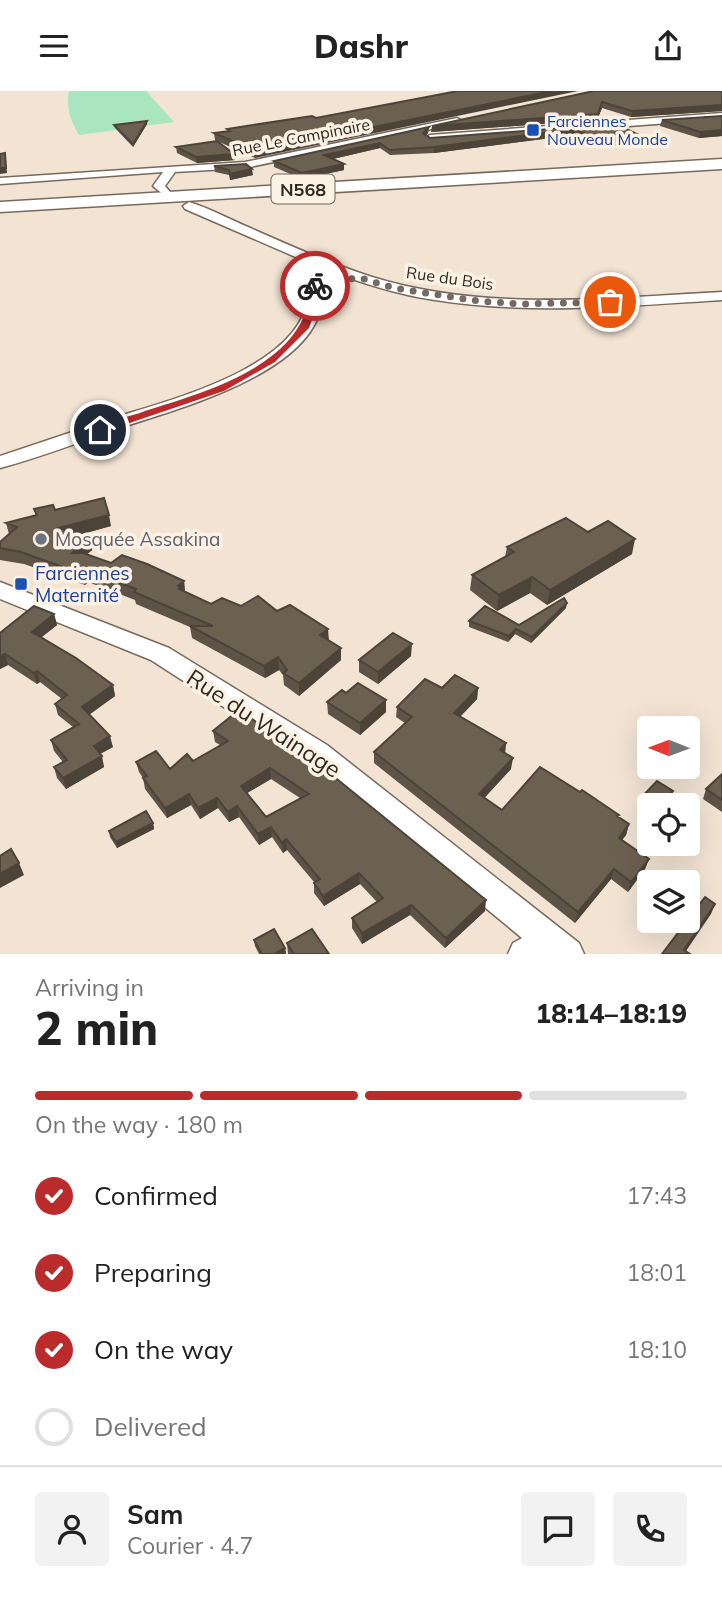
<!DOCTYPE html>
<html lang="en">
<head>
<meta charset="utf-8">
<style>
	:root { --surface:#fff; --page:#f2f2f2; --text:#222; --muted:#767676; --line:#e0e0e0; --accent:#ba2b2c }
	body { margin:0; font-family:Mulish,sans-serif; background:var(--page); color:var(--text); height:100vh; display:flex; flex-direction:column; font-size:26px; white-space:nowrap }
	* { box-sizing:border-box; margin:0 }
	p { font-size:23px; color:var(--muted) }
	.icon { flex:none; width:38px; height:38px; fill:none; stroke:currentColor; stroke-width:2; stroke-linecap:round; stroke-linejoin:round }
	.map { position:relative; height:863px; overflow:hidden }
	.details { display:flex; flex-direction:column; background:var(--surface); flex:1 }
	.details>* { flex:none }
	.needle { width:46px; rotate:271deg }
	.buttons { position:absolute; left:637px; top:625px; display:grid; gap:14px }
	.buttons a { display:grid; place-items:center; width:63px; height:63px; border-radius:7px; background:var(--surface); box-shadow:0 7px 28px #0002; font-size:35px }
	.pin { position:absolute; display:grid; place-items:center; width:60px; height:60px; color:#fff; margin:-30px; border:4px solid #fff; border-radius:50%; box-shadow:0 2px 7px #0007 }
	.courier { position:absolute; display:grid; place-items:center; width:70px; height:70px; margin:-35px; border:5px solid #ba2b2c; border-radius:50%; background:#fff; color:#222; box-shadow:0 2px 9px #0007 }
	.headline em { font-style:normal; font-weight:800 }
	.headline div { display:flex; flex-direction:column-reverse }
	.headline { display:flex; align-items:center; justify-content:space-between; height:119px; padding:0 35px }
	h1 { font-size:46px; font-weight:800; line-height:52px }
	.bar { display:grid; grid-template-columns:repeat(4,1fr); gap:10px 7px; align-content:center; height:84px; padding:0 35px }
	.bar i { height:9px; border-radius:5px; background:var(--line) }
	.bar .on { background:var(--accent) }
	.bar p { grid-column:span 4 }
	.line { display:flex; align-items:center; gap:18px; padding:0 35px; border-top:2px solid var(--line) }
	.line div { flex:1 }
	.round { display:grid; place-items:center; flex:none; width:74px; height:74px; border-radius:7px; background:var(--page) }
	ol { padding:0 35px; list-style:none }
	li { display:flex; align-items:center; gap:21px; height:77px }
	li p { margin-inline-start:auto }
	li .icon { padding:7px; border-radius:50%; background:var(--accent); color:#fff; stroke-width:4 }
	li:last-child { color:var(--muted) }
	li i { width:38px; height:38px; border:4px solid var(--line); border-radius:50% }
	header { display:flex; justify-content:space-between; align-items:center; height:91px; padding:0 35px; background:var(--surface); font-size:32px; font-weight:800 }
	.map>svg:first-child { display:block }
</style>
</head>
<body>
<header><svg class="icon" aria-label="menu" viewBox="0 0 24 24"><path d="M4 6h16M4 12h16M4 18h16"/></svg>Dashr<svg class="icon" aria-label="share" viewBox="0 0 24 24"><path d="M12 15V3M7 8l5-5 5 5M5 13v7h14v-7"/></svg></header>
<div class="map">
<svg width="722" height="863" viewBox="0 0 722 863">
	<rect width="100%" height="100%" fill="#f2e3d3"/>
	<!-- green -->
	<path fill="#a9e6c0" d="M69,0H146L174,31L79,44C70,28 66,18 69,0Z"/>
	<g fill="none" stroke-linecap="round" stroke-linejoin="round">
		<!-- minor casing -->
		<g stroke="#776a5c" stroke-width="3">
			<path id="minor" d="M722,22V28L430,50L425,47L430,44Z
				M457,27L462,30L460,32L245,77L175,81L165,95L171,102L165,105L153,95L163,81L0,93V87L245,71Z
				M189,111C209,117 229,128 248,136C289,154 329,172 372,186C485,221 606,207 722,201V209C626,215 530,224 435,209C393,203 352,189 312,173C316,181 321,190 322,198C330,278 180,317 123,336C82,350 41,366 0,377V365C39,352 78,339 117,326C173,308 297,277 308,208C310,193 299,182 298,167L185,118L183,115Z
				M0,491L169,557L327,654L579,852L584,863H508L513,852L522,847L307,670L151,569L0,508Z"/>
		</g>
		<!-- highway casing -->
		<g stroke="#776a5c" stroke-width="3">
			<path id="highway" d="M722,68V78L0,121V111Z"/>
		</g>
		<!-- minor -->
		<use href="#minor" fill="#fff" fill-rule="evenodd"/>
		<!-- highway -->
		<use href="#highway" fill="#fff" fill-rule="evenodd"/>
	</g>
	<!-- wall -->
	<path fill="#5d5346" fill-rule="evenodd" d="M594,0H722V20L631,26L602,17L597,29L431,41Z
		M312,25L255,67L215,49L214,42L227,40V38Z
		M722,25V45L699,47L660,35L662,29Z
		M147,33L133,56L115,37L114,34Z
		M616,33L647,48L646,53L599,56L574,44L434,62L390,64L380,57L333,68L344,73V79L302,88L274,76V70L429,36L428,42L426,44L430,47Z
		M176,56L235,69L197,72L177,62Z
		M214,75L253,84L230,89L229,84L215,81Z
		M34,418L55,419L111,435L79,444L89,447L92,459L87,463L111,472L184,490L185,501L211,513L241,515L277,520L328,538V549L341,569L299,605L284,594L283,584L279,579L265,587L192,547L190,536L136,513L135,509L88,491L85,494L24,473L0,469V451L9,443L6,432L36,425Z
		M588,441L632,463L547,514L530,502L497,520L470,499L472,484L505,466L507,456Z
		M566,517L531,552L515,543L508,551L469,536V530L519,534Z
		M54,523L57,534L42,546L113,594L115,605L89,623L113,656L100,663L104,676L66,698L57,687L54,676L63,671L54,660L51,649L73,636L58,624L55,613L62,608L40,591L37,593L8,574L0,578V542Z
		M411,565L378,593L359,581V569Z
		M442,597H478L477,608L460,626L506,652L505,662L511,678L484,707L502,719L618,726L629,733L626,744L622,749L649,768L645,778L628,801L611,788L575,832L374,672V661L405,632L396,626L397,616Z
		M346,602L386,609V621L360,644L328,623L327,611Z
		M239,619L485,820L445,857L410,824L362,853L352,837V827L377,811L360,793L324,815L314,802V791L287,759L283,762L272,746L259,754L239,726L229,731L218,717L200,728L191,714L167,727L145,698L143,687L139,681L136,671L170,678L193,670L220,654L215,651L213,640ZM271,688L300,707L266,726L247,702Z
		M722,683V721L703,708L706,698Z
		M671,706L649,714V724L637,716L639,709Z
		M153,732L154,738L117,757L110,746L109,740Z
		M254,849L285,857L286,863H259L255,855Z
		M287,852L329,863H288Z"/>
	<!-- shaded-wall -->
	<path fill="#4c4339" d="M552,0H578L255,67V60Z
		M602,11V17L597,29L431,41L432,35Z
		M722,14V20L631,26L632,20Z
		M147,30V33L133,56V53Z
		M429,36L428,42L423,48V42Z
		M575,38L574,44L434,62V56Z
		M722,39V45L699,47L700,41Z
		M380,52V57L324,70V64Z
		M5,62L7,82L0,83V77Z
		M234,63L235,69L197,72L196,66Z
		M344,73V79L302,88V82Z
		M252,78L253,84L230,89V83Z
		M109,424L111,435L60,449L58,437Z
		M89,447L92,459L75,474L72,462Z
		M635,448L632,463L547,514L550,499Z
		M86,479L88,491L85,494L82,483Z
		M532,486L530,502L497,520L499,504Z
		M184,490L185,502L180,507L178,495Z
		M567,512L566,517L531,552L532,546Z
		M54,523L57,534L35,551L32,541Z
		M328,538L329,550L320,544Z
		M516,538L515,543L508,551L509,545Z
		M412,553L411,565L378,593V581Z
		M341,557V569L299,605V592Z
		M5,563L8,574L0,578V566Z
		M278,566L279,579L265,587L264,575Z
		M37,580L40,591L37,593L34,582Z
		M113,594L115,605L85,627L82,616Z
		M478,597L477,608L453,633L454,622Z
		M386,609V621L360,644V632Z
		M110,645L113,656L96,665L94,655Z
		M506,652L505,662L500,659Z
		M102,665L104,676L66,698L63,687Z
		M513,667L511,678L478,714L479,703Z
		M270,677L271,688L242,705L241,695Z
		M673,700L671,706L663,714H660Z
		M189,703L191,714L167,727L165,717Z
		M217,707L218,717L200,728L198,717Z
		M237,715L239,726L229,731L228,721Z
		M153,732L154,738L117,757L116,751Z
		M629,733L626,744L616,757L619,747Z
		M271,736L272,746L259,754L258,743Z
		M286,748L287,759L283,762L282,752Z
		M649,768L645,778L628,801L631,791Z
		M19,772L24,784L0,797V783Z
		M614,778L611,788L575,832L578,821Z
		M359,782L360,793L324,815L323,805Z
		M486,809L485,820L445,857L446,847Z
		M715,813L711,823L684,863V859Z
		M411,814L410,824L362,853V842Z
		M285,857L286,863H274Z"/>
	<!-- building -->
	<path fill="#6c6051" stroke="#4c4339" stroke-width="2" fill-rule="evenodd" d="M458,0H552L255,60L214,42L230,40L227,38L312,25L316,27Z
		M594,0H722V14L632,20L602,11L598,23L432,35Z
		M722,25V39L700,41L662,29Z
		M147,30L133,53L114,34Z
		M616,33L647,48L600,50L575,38L434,56L390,59L380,52L324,64L344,73L302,82L274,70L429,36L423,42L430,47Z
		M217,50L234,63L196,66L176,56Z
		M5,62L6,77H0V63Z
		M246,73L252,78L230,83L229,79L214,75Z
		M104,407L109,424L58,437L89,447L72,462H83L111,472L122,464L147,473L184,490L178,495L181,497L179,498L211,513L222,507L241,515L258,505L277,520L290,514L328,538L320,544L341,557L299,592L283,582L287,579L278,566L264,575L190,535H213L134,501L136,498L86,479L82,483L21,461L0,457V451L17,436L6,432L37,424L34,418L53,414L55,419Z
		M566,427L588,441L608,430L635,448L550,499L532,486L499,504L472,484L514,461L507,456Z
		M564,507L567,512L532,546L516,538L509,545L469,530L485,515L519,534Z
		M34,515L54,523L32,541L76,567L113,594L82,616L110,645L94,655L102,665L63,687L54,676L67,669L51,649L79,633L55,613L67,604L37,580L34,582L5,563L0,566V542Z
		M393,542L412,553L378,581L359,569Z
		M455,584L478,597L454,622L506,652L500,659L513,667L479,703L502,719L540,676L580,701L582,699L619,724L617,725L629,733L619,747L649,768L631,791L614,778L578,821L374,661L412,626L397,616L425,588L442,597Z
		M358,592L386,609L360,632L327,611L342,599L346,602Z
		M239,619L327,680L486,809L446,847L411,814L362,842L352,827L383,807L359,782L323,805L314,792L320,788L286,748L282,752L271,736L258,743L237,715L228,721L217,707L198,717L189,703L165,717L143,687L147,685L136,671L156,660L170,678L187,663L193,670L228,650L213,640ZM270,677L309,703L266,726L241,695Z
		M722,683V709L706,698Z
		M657,690L673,700L660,714H649V717L639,709Z
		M146,720L153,732L116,751L109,740Z
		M11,758L19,772L0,783V765Z
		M705,806L715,813L684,859L690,863H662Z
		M274,838L285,857L274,863H262L254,849Z
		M312,838L329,863H294L287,852Z"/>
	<!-- route -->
	<path fill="#ba2b2c" d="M315,193L319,195V209L309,237L275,271L224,300L103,341L95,339C108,329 130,326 145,320C207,300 307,274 311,195Z"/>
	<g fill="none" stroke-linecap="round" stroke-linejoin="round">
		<!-- done -->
		<path stroke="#736b61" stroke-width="7" stroke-dasharray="0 12.6" d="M315,195L334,189L361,187L394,197L478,210L520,213L610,211"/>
	</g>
	<!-- markers -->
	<g fill="#1a4fb4" stroke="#fdf1e3" stroke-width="2.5">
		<rect x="526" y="32" width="14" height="14" rx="3.5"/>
		<rect x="14" y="486" width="14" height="14" rx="3.5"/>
	</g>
	<circle fill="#6b7280" stroke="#fdf1e3" stroke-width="2.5" cx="41" cy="448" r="7"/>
	<g text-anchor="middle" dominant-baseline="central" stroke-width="7" stroke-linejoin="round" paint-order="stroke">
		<!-- far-transit labels -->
		<g font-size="16" fill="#164399" stroke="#fdf1e3" text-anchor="start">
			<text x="547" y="30">Farciennes<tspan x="547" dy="18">Nouveau Monde</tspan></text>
		</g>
		<!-- far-street labels -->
		<g font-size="16" fill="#2f2a24" stroke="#fdf1e3">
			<text transform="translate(301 46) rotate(-11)">Rue Le Campinaire</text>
			<text transform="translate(450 187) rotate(8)">Rue du Bois</text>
		</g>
		<!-- shield labels -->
		<rect fill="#fdf1e3" stroke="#6d665d" stroke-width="2" x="271.5" y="83.5" width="63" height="29" rx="5"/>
		<g font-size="18" font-weight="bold" fill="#2f2a24">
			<text x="303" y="98">N568</text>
		</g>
		<!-- worship labels -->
		<g font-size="19" fill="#5b616d" stroke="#fdf1e3" text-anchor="start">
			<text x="55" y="448">Mosquée Assakina</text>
		</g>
		<!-- transit labels -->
		<g font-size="19" fill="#164399" stroke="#fdf1e3" text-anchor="start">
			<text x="35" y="482">Farciennes<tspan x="35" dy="22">Maternité</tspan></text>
		</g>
		<!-- near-street labels -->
		<g font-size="23" fill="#2f2a24" stroke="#fdf1e3">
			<text transform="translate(264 632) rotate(33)">Rue du Wainage</text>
		</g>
	</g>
</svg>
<div class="buttons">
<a><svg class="needle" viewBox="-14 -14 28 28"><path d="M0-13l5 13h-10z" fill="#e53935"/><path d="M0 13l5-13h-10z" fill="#767676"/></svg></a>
<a><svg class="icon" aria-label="locate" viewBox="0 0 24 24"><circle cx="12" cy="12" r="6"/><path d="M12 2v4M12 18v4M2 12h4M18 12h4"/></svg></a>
<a><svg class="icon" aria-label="layers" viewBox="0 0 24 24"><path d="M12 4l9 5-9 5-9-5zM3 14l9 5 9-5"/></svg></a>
</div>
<div class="pin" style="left:610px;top:211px;background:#ea580c"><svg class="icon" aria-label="bag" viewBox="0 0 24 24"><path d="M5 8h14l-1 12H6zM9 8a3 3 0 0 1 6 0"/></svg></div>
<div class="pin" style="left:100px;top:339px;background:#1f2937"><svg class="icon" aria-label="home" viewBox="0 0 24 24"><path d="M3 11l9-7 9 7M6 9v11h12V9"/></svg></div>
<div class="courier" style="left:315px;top:195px"><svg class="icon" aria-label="bike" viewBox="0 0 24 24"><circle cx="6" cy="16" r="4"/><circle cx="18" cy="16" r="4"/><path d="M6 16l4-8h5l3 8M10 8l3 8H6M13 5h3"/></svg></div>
</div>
<section class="details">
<div class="headline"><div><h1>2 min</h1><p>Arriving in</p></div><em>18:14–18:19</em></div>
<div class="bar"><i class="on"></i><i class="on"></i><i class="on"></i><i></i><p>On the way · 180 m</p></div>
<ol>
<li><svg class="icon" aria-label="check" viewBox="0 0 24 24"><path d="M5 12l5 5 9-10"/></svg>Confirmed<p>17:43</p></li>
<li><svg class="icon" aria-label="check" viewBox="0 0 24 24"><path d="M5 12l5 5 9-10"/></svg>Preparing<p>18:01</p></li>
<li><svg class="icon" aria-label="check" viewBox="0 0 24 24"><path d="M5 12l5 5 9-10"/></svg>On the way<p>18:10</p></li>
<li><i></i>Delivered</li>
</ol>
<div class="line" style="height:126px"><a class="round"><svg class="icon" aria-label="person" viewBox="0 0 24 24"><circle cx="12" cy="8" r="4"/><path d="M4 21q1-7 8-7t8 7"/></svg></a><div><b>Sam</b><p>Courier · 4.7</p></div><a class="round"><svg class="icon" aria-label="chat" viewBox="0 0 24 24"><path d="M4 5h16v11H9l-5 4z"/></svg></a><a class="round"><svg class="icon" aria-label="phone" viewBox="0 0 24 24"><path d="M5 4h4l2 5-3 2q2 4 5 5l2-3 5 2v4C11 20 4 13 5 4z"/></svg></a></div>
</section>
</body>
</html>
